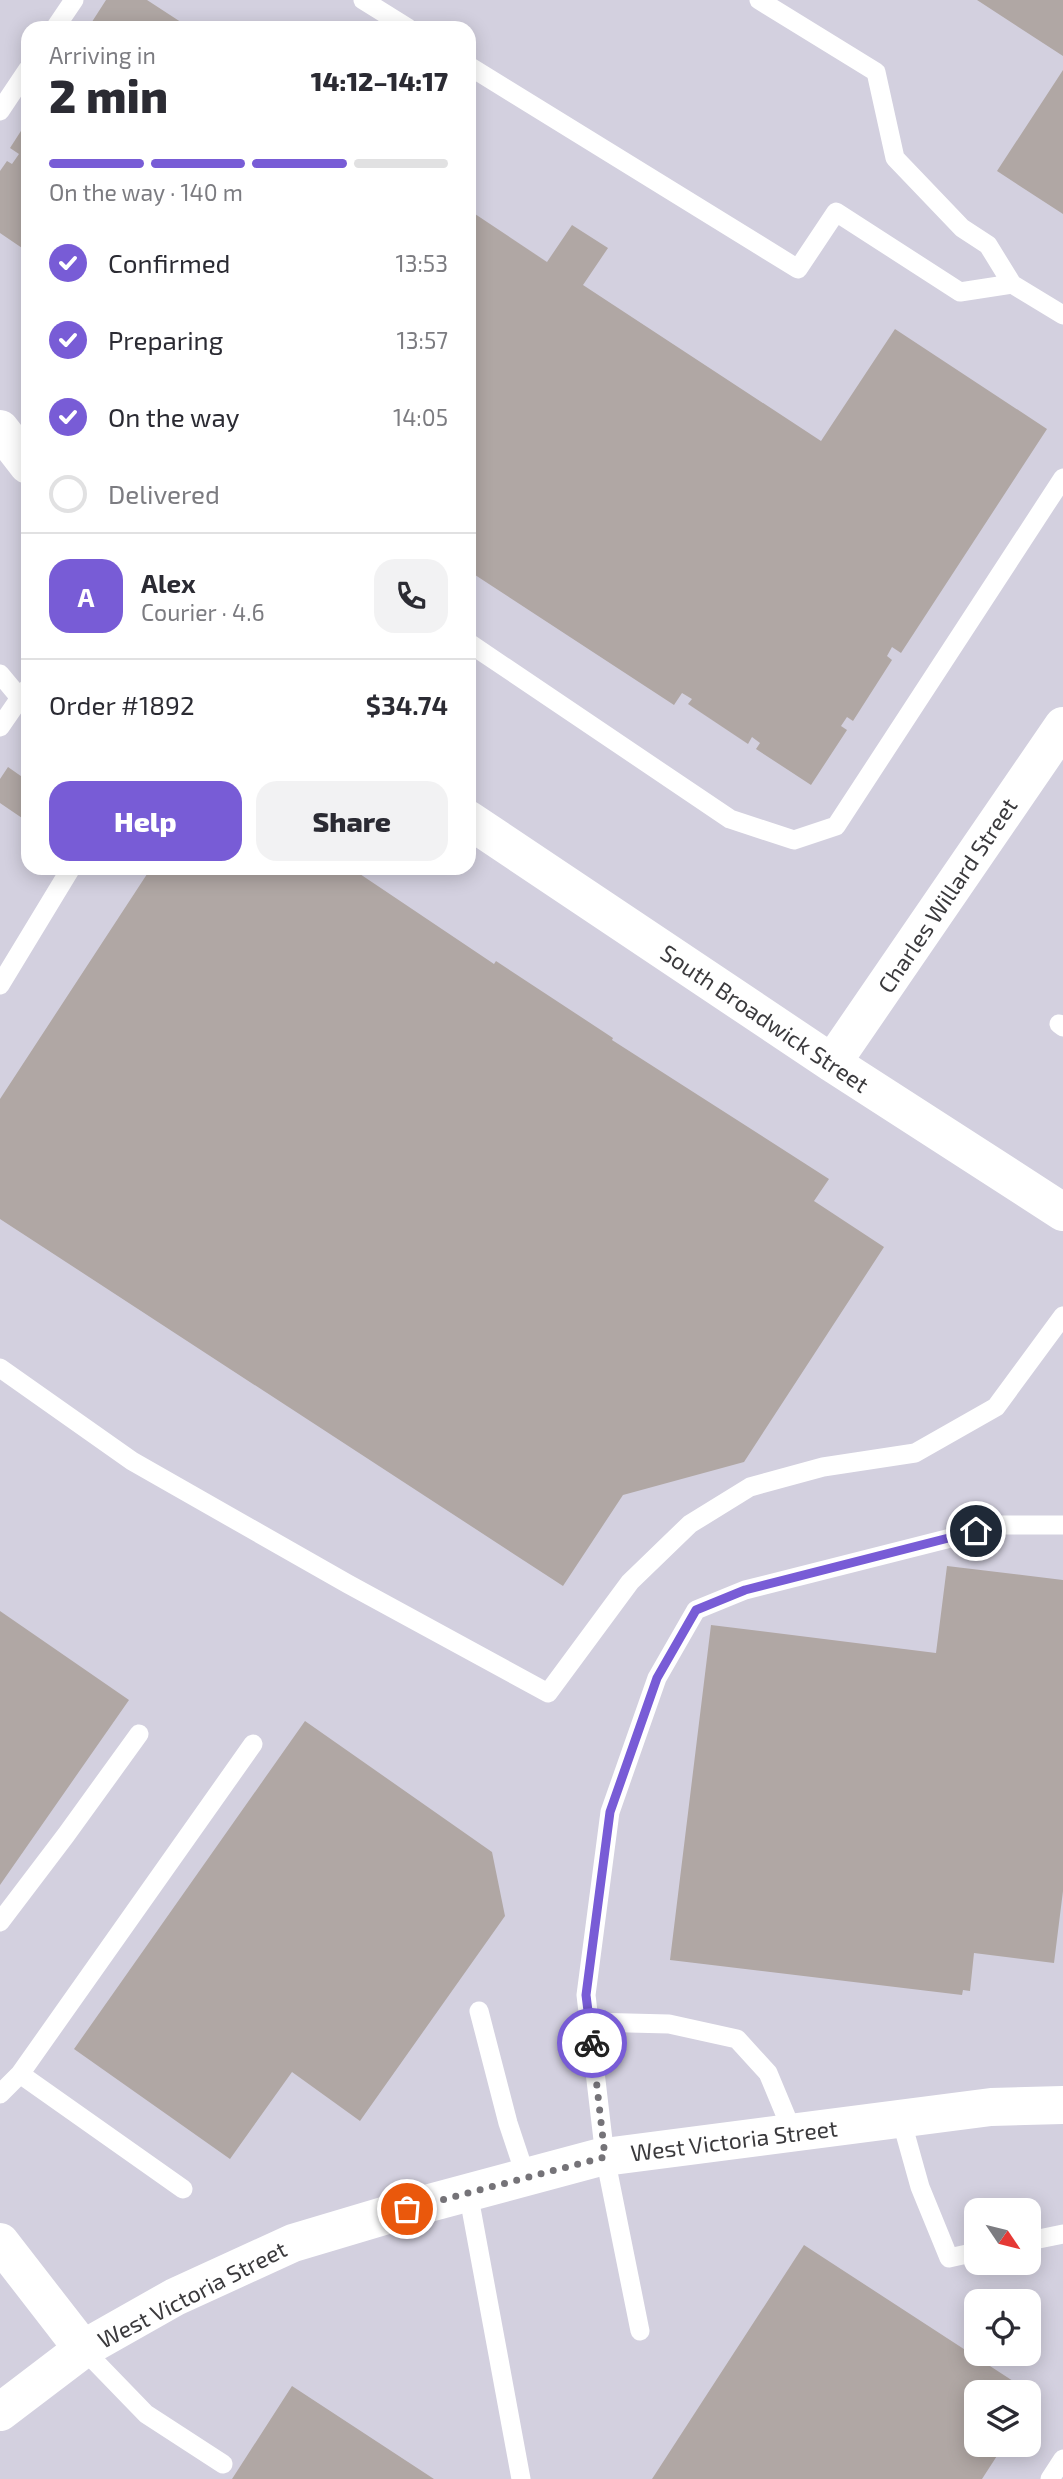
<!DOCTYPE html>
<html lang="en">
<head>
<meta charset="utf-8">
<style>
	:root { --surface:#fff; --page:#f2f2f3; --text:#2b2b33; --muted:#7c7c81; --line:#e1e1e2; --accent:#785cd6 }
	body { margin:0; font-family:"Exo 2",sans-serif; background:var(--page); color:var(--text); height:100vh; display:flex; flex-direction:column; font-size:26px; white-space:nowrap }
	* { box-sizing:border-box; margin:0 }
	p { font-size:23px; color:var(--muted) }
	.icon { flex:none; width:38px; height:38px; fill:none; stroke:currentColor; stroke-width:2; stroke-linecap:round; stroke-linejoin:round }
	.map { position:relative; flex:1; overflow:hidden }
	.details { position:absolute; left:21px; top:21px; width:455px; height:854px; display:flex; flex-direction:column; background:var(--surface); border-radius:21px; box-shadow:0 4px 18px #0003 }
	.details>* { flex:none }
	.needle { width:46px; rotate:125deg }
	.fabs { position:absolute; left:964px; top:2198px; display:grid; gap:14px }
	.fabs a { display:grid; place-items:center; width:77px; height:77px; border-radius:14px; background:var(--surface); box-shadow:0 4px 18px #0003; font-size:35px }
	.pin { position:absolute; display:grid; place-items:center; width:60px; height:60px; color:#fff; margin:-30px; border:4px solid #fff; border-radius:50%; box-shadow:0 2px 7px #0007 }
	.courier { position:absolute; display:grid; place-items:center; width:70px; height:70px; margin:-35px; border:5px solid #785cd6; border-radius:50%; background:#fff; color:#222; box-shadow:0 2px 9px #0007 }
	.overview em { font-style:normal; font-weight:800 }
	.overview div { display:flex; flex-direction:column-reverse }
	.overview { display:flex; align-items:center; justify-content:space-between; height:119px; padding:0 28px }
	h1 { font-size:46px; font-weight:800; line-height:52px }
	.bar { display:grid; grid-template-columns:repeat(4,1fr); gap:10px 7px; align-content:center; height:84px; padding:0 28px }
	.bar i { height:9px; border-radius:5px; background:var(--line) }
	.bar .on { background:var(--accent) }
	.bar p { grid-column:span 4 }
	.line { display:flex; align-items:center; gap:18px; padding:0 28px; border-top:2px solid var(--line) }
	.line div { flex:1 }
	.round { display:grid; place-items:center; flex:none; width:74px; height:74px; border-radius:21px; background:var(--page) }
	ol { padding:0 28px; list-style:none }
	li { display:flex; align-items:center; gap:21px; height:77px }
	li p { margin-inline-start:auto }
	li .icon { padding:7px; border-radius:50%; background:var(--accent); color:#fff; stroke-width:4 }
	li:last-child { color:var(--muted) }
	li i { width:38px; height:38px; border:4px solid var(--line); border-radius:50% }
	.button { display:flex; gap:14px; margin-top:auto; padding:14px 28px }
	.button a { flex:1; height:80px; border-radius:21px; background:var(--accent); color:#fff; font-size:28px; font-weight:800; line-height:80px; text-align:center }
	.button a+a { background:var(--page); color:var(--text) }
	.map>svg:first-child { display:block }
</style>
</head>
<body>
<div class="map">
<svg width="1063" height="2479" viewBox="0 0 1063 2479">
	<rect width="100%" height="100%" fill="#e0dee7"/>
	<!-- built -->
	<path fill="#d3d0df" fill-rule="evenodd" d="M0,0H1063V2479H0ZM28,28H469V868H28ZM976,2210H1029V2263H976ZM976,2301H1029V2354H976ZM976,2392H1029V2445H976Z"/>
	<!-- building -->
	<path fill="#b0a7a4" d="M106,0H147L190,28H88Z
		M977,0H1063V56Z
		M1063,70V214L997,171Z
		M28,120V246L25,250L0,233V171L7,161L12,164L19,154L10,148Z
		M469,210L547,262L572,225L608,248L583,285L821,441L895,329L1047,429L901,653L892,647L887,656L892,660L853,721L847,717L841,726L847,730L811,785L756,749L760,743L752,737L748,744L688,704L692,699L682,693L674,705L469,571Z
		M8,767L28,781V808L22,818L0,803V779Z
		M151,868H351L494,964L496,961L613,1038L612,1040L829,1179L814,1201L884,1247L744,1462L623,1495L563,1586L0,1219V1099Z
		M947,1566L1063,1580V1891L1054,1963L974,1953L970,1991L963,1990L962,1995L670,1960L711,1625L936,1653Z
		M0,1611L129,1700L0,1885Z
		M305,1721L492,1852L505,1916L360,2121L292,2072L230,2159L74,2049Z
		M804,2245L1036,2396L1029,2406V2392H976V2445H1004L982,2479H652Z
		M292,2386L434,2479H232Z"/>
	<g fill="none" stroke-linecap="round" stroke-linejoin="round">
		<!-- service -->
		<path stroke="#fff" stroke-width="19" d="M363,0L408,28
			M759,0L876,72L895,158L962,228L988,245L1012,284L1063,315
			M55,28L74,0
			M469,66L798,269L836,212L960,292L1012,284
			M0,111L28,69
			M469,643L730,819L794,840L836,826L1063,478
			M0,674L20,698L28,688
			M0,727L20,698
			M0,985L71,868
			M1059,1024L1063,1027
			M0,1368L132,1461L348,1584L548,1693L630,1582L690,1524L750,1487L823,1467L915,1453L996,1407L1063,1316
			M0,1922L66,1835L139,1734
			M479,2011L508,2123L526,2177
			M589,2022L669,2024L737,2039L768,2073L793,2133
			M20,2074L253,1744
			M0,2094L20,2074L183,2189
			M901,2119L920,2187L949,2258L976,2252
			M468,2192L521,2479
			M1029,2241L1063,2234
			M640,2331L605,2157L586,1995L610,1812L657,1678L696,1610L745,1590L1002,1525H1063
			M83,2349L146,2414L223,2464
			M1050,2479L1063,2459"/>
		<!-- minor -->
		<path stroke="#fff" stroke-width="38" d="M0,429L28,465
			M469,820L832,1063L1063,1212
			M832,1063L1063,726
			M0,2242L83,2349"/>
		<!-- tertiary -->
		<path stroke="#fff" stroke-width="38" d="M0,2412L83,2349L175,2297L293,2243L407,2209L597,2158L991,2107L1063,2105"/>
	</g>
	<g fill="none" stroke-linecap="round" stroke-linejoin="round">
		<!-- done -->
		<path stroke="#757378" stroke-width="7" stroke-dasharray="0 12.6" d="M407,2209L605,2157L592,2043"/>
		<!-- route -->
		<path stroke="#785cd6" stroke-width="9" d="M592,2043L586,1995L610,1812L657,1678L696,1610L745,1590L976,1531"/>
	</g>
	<g text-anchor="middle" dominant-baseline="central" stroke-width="7" stroke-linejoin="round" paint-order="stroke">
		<!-- street labels -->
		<g font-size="23" fill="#3b3a3d" stroke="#fff">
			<text transform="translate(947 895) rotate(-56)">Charles Willard Street</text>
			<text transform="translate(765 1018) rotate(34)">South Broadwick Street</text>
			<text transform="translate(734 2140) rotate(-7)">West Victoria Street</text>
			<text transform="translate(192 2294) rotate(-27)">West Victoria Street</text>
		</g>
	</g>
</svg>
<div class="fabs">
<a><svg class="needle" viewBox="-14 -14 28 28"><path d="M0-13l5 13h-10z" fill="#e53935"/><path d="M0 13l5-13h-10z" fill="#7c7c81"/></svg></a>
<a><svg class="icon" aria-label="locate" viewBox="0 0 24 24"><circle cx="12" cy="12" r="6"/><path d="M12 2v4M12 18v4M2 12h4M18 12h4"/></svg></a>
<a><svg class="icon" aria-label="layers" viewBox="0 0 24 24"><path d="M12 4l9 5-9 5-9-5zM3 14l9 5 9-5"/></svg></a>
</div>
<div class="pin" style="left:407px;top:2209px;background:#ea580c"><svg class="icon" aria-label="bag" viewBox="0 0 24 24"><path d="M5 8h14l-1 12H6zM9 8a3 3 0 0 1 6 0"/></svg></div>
<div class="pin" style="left:976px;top:1531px;background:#1f2937"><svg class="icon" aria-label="home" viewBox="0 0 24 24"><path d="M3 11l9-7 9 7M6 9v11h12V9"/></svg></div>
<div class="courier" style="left:592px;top:2043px"><svg class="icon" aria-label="bike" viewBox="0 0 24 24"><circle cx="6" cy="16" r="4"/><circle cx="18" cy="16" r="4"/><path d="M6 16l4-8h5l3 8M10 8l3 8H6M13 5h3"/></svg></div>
<section class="details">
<div class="overview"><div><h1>2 min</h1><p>Arriving in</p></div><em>14:12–14:17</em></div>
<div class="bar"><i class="on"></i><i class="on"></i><i class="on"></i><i></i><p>On the way · 140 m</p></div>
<ol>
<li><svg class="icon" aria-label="check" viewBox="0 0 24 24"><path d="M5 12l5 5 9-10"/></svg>Confirmed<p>13:53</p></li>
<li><svg class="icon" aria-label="check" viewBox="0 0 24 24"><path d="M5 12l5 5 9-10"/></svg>Preparing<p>13:57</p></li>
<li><svg class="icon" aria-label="check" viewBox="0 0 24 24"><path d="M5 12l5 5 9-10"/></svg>On the way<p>14:05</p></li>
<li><i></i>Delivered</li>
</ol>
<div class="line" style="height:126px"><b class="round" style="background:var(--accent);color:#fff">A</b><div><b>Alex</b><p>Courier · 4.6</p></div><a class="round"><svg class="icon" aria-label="phone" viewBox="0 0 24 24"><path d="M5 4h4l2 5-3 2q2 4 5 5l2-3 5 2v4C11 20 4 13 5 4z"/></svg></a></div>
<div class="line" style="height:91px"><div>Order #1892</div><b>$34.74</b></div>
<div class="button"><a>Help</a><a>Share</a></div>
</section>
</div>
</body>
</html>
